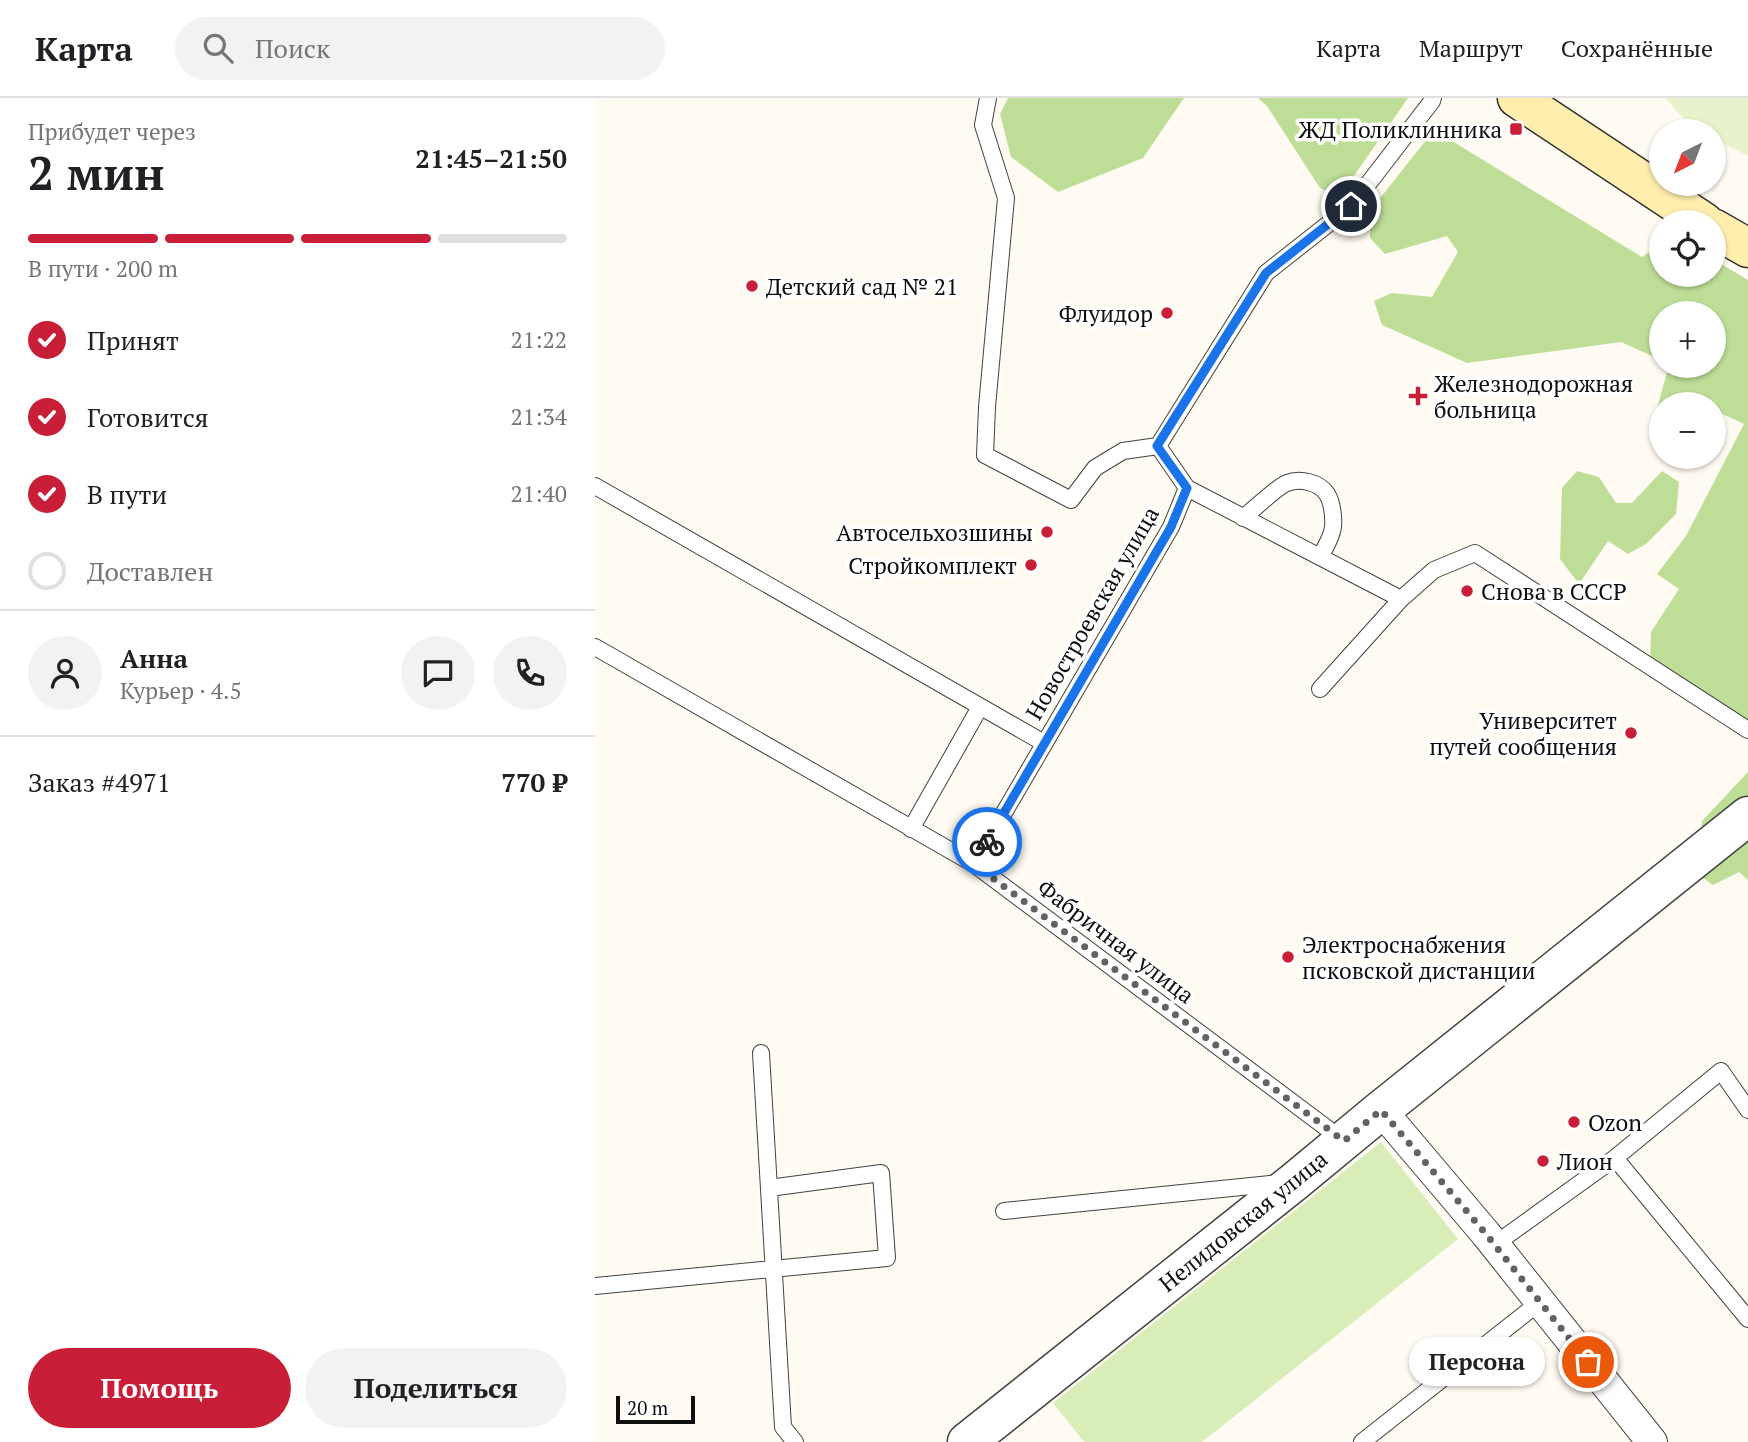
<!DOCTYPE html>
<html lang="ru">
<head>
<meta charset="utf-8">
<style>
	:root { --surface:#fff; --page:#f2f2f2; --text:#202124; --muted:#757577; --line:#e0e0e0; --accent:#c91e37 }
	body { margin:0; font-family:"PT Serif",serif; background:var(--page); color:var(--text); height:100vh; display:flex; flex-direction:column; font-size:26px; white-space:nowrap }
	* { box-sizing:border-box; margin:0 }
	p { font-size:23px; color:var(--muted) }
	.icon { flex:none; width:38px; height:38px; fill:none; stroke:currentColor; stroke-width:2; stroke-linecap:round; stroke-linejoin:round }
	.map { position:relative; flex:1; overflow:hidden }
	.panel { display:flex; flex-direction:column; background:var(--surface); width:595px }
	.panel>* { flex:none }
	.needle { width:46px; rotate:222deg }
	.buttons { position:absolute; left:1054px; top:21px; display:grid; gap:14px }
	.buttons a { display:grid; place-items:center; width:77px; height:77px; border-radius:50%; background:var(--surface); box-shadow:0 2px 5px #0004; font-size:35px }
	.scale { position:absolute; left:21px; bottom:18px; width:79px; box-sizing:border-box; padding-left:7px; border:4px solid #0f0f0f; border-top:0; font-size:19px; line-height:24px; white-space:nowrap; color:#0f0f0f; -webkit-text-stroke:5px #fff; paint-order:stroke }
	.pin { position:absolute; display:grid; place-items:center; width:60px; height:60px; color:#fff; margin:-30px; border:4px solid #fff; border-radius:50%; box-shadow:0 2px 7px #0007 }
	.courier { position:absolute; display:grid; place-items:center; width:70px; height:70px; margin:-35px; border:5px solid #1a73e8; border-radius:50%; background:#fff; color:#222; box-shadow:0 2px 9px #0007 }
	.bubble { position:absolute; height:49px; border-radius:24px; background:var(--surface); box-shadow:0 2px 5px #0004; font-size:23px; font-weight:600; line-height:49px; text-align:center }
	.summary em { font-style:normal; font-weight:600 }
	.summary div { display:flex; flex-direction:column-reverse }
	.summary { display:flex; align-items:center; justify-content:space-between; height:119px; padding:0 28px }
	h1 { font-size:46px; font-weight:600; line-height:52px }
	.bar { display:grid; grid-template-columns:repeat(4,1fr); gap:10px 7px; align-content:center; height:84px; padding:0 28px }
	.bar i { height:9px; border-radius:5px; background:var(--line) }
	.bar .selected { background:var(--accent) }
	.bar p { grid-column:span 4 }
	.line { display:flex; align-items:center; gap:18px; padding:0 28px; border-top:2px solid var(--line) }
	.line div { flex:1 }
	.round { display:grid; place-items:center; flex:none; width:74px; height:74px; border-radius:37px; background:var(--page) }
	ol { padding:0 28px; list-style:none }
	li { display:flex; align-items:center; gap:21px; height:77px }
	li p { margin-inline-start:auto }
	li .icon { padding:7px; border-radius:50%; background:var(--accent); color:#fff; stroke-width:4 }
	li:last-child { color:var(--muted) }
	li i { width:38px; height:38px; border:4px solid var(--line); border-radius:50% }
	.cta { display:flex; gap:14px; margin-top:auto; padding:14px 28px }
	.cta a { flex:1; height:80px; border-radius:42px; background:var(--accent); color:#fff; font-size:28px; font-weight:600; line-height:80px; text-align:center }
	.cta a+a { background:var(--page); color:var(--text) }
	header { display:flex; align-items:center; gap:42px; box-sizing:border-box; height:98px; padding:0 35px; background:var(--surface); border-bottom:2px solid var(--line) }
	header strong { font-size:33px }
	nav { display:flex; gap:38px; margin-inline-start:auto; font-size:24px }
	.search { width:490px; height:63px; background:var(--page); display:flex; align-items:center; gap:18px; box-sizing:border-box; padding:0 24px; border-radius:38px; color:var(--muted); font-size:26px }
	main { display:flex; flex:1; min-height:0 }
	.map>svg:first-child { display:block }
</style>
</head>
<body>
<header>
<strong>Карта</strong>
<div class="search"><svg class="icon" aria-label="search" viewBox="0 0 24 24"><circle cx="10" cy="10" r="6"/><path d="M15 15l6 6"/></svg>Поиск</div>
<nav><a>Карта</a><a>Маршрут</a><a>Сохранённые</a></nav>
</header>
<main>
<section class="panel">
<div class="summary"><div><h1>2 мин</h1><p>Прибудет через</p></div><em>21:45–21:50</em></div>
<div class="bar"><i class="selected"></i><i class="selected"></i><i class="selected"></i><i></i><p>В пути · 200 m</p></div>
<ol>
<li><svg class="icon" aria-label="check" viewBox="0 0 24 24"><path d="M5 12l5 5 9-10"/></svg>Принят<p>21:22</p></li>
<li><svg class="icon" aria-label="check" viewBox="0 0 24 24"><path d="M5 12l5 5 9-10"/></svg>Готовится<p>21:34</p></li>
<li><svg class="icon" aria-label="check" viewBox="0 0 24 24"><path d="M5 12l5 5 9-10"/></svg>В пути<p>21:40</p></li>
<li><i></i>Доставлен</li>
</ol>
<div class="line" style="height:126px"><a class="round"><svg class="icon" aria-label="person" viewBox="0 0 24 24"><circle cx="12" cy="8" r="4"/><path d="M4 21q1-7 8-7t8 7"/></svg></a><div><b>Анна</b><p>Курьер · 4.5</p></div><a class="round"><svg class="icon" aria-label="chat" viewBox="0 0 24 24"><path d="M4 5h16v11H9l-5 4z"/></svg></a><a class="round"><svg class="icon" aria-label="phone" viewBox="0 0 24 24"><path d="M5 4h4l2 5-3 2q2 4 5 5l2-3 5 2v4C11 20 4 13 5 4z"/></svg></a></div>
<div class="line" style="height:91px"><div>Заказ #4971</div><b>770 ₽</b></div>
<div class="cta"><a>Помощь</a><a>Поделиться</a></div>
</section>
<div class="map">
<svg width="1153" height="1344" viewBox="0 0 1153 1344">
	<rect width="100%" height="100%" fill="#fffbf2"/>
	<!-- green -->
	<path fill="#d8edb8" d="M786,1044L863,1141L607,1344H489L458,1305Z"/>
	<!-- forest -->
	<path fill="#bede97" d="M413,0H589L548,60L463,94L416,59L405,16Z
		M663,0H813L745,98L725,90L672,8Z
		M839,32L1047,159L1066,146V177H1118V161L1153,182V640L1055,573L1056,534L1084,491L1062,476L1091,438L1149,326L1121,313L1118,315V306H1066V322L1060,317L1074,268H1118V215H1066V262L1026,244L872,265L787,227L779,203L797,195L837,199L863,154L852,138L790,156L775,140V113Z
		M982,373L1004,379L1021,405H1037L1067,373L1084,384L1081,416L1051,446L1033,456L1013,443L984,486L965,461L967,390Z
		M1153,674V782L1144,774L1118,787L1104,777L1107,723Z"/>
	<!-- pitch -->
	<path fill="#e9f3cb" d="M1070,0H1153V58L1118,40V33C1096,33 1084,15 1070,0Z"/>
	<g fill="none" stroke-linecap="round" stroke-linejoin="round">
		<!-- service casing -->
		<g stroke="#424242" stroke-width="18">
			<path id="service" d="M393,0L388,27L411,100L392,309L390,357L476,402L500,370L528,353L563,348
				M0,388L449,645
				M592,390L806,501L839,472L880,455L1153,632
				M648,420C658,412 683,388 692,385C705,380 724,384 732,396C737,404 739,419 738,429C737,439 730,450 725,459
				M0,549L379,766L749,1043
				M725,591L806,501
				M316,731L385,609
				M379,766L576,429L592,390L563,348L671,175L756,108L837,3L838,0
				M166,955L188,1329L200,1344
				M1020,1060L1126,973L1153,1012
				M409,1113L686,1085
				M899,1147L1020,1060L1153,1221
				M0,1188L292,1160L286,1075L174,1090
				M767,1344L945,1204"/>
		</g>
		<!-- minor casing -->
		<g stroke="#424242" stroke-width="32">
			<path id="minor" d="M786,1012L891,1136L1057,1344"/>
		</g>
		<!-- tertiary casing -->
		<g stroke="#424242" stroke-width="41">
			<path id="tertiary" d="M372,1344L699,1084L786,1012L1153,718"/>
		</g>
		<!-- secondary casing -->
		<g stroke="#313131" stroke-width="41">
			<path id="secondary" d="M922,0L1109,124
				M1118,130L1153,150"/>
		</g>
		<!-- service -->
		<use href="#service" stroke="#fff" stroke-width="16"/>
		<!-- minor -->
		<use href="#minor" stroke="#fff" stroke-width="30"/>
		<!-- tertiary -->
		<use href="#tertiary" stroke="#fff" stroke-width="38"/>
		<!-- secondary -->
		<use href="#secondary" stroke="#ffeead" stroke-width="38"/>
	</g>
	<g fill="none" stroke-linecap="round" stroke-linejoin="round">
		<!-- done -->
		<path stroke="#63625e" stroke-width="7" stroke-dasharray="0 12.6" d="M392,744L379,766L749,1043L786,1012L891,1136L993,1264"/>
		<!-- route -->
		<path stroke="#1a73e8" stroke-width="9" d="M392,744L576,429L592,390L562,348L671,175L756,108"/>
	</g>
	<!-- markers -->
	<g fill="#c91e37" stroke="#fff" stroke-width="2.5">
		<rect x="914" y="24" width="14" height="14" rx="3.5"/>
		<circle cx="157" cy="188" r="7"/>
		<circle cx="572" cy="215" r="7"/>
		<path d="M819.5 287.5h7v7h7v7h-7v7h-7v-7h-7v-7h7z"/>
		<circle cx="452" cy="434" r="7"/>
		<circle cx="436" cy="467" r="7"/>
		<circle cx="872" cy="493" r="7"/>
		<circle cx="1036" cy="635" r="7"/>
		<circle cx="693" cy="859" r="7"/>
		<circle cx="979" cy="1024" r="7"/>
		<circle cx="948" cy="1063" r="7"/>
	</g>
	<g text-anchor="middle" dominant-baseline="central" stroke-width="7" stroke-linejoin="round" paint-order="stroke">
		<!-- poi labels -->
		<g font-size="23" fill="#0f0f0f" stroke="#fff" text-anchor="start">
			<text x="907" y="31" text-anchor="end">ЖД Поликлинника</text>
			<text x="171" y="188">Детский сад № 21</text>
			<text x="558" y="215" text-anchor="end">Флуидор</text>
			<text x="839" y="285">Железнодорожная<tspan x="839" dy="26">больница</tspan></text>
			<text x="438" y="434" text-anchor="end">Автосельхозшины</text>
			<text x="422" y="467" text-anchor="end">Стройкомплект</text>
			<text x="886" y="493">Снова в СССР</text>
			<text x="1022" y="622" text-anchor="end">Университет<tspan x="1022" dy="26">путей сообщения</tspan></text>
			<text x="707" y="846">Электроснабжения<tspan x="707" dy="26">псковской дистанции</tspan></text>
			<text x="993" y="1024">Ozon</text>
			<text x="962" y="1063">Лион</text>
		</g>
		<!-- street labels -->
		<g font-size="23" fill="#0f0f0f" stroke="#fff">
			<text transform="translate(497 515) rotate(-60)">Новостроевская улица</text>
			<text transform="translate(521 843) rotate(37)">Фабричная улица</text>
			<text transform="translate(648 1123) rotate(-39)">Нелидовская улица</text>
		</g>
	</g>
</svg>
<div class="buttons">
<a><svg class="needle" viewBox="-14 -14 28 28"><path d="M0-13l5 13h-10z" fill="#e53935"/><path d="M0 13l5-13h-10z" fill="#757577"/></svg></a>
<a><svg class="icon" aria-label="locate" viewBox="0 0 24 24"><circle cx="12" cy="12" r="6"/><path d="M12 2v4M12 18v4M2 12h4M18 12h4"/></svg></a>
<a>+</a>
<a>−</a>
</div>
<div class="scale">20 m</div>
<div class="pin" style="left:993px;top:1264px;background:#ea580c"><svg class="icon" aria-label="bag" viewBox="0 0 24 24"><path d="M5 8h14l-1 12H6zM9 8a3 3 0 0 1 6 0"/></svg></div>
<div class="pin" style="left:756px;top:108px;background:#1f2937"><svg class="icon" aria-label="home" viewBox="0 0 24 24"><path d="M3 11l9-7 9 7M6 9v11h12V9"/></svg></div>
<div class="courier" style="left:392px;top:744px"><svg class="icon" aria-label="bike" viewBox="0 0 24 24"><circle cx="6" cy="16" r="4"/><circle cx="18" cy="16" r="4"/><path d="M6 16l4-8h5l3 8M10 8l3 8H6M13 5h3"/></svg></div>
<div class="bubble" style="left:814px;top:1239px;width:136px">Персона</div>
</div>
</main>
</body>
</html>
